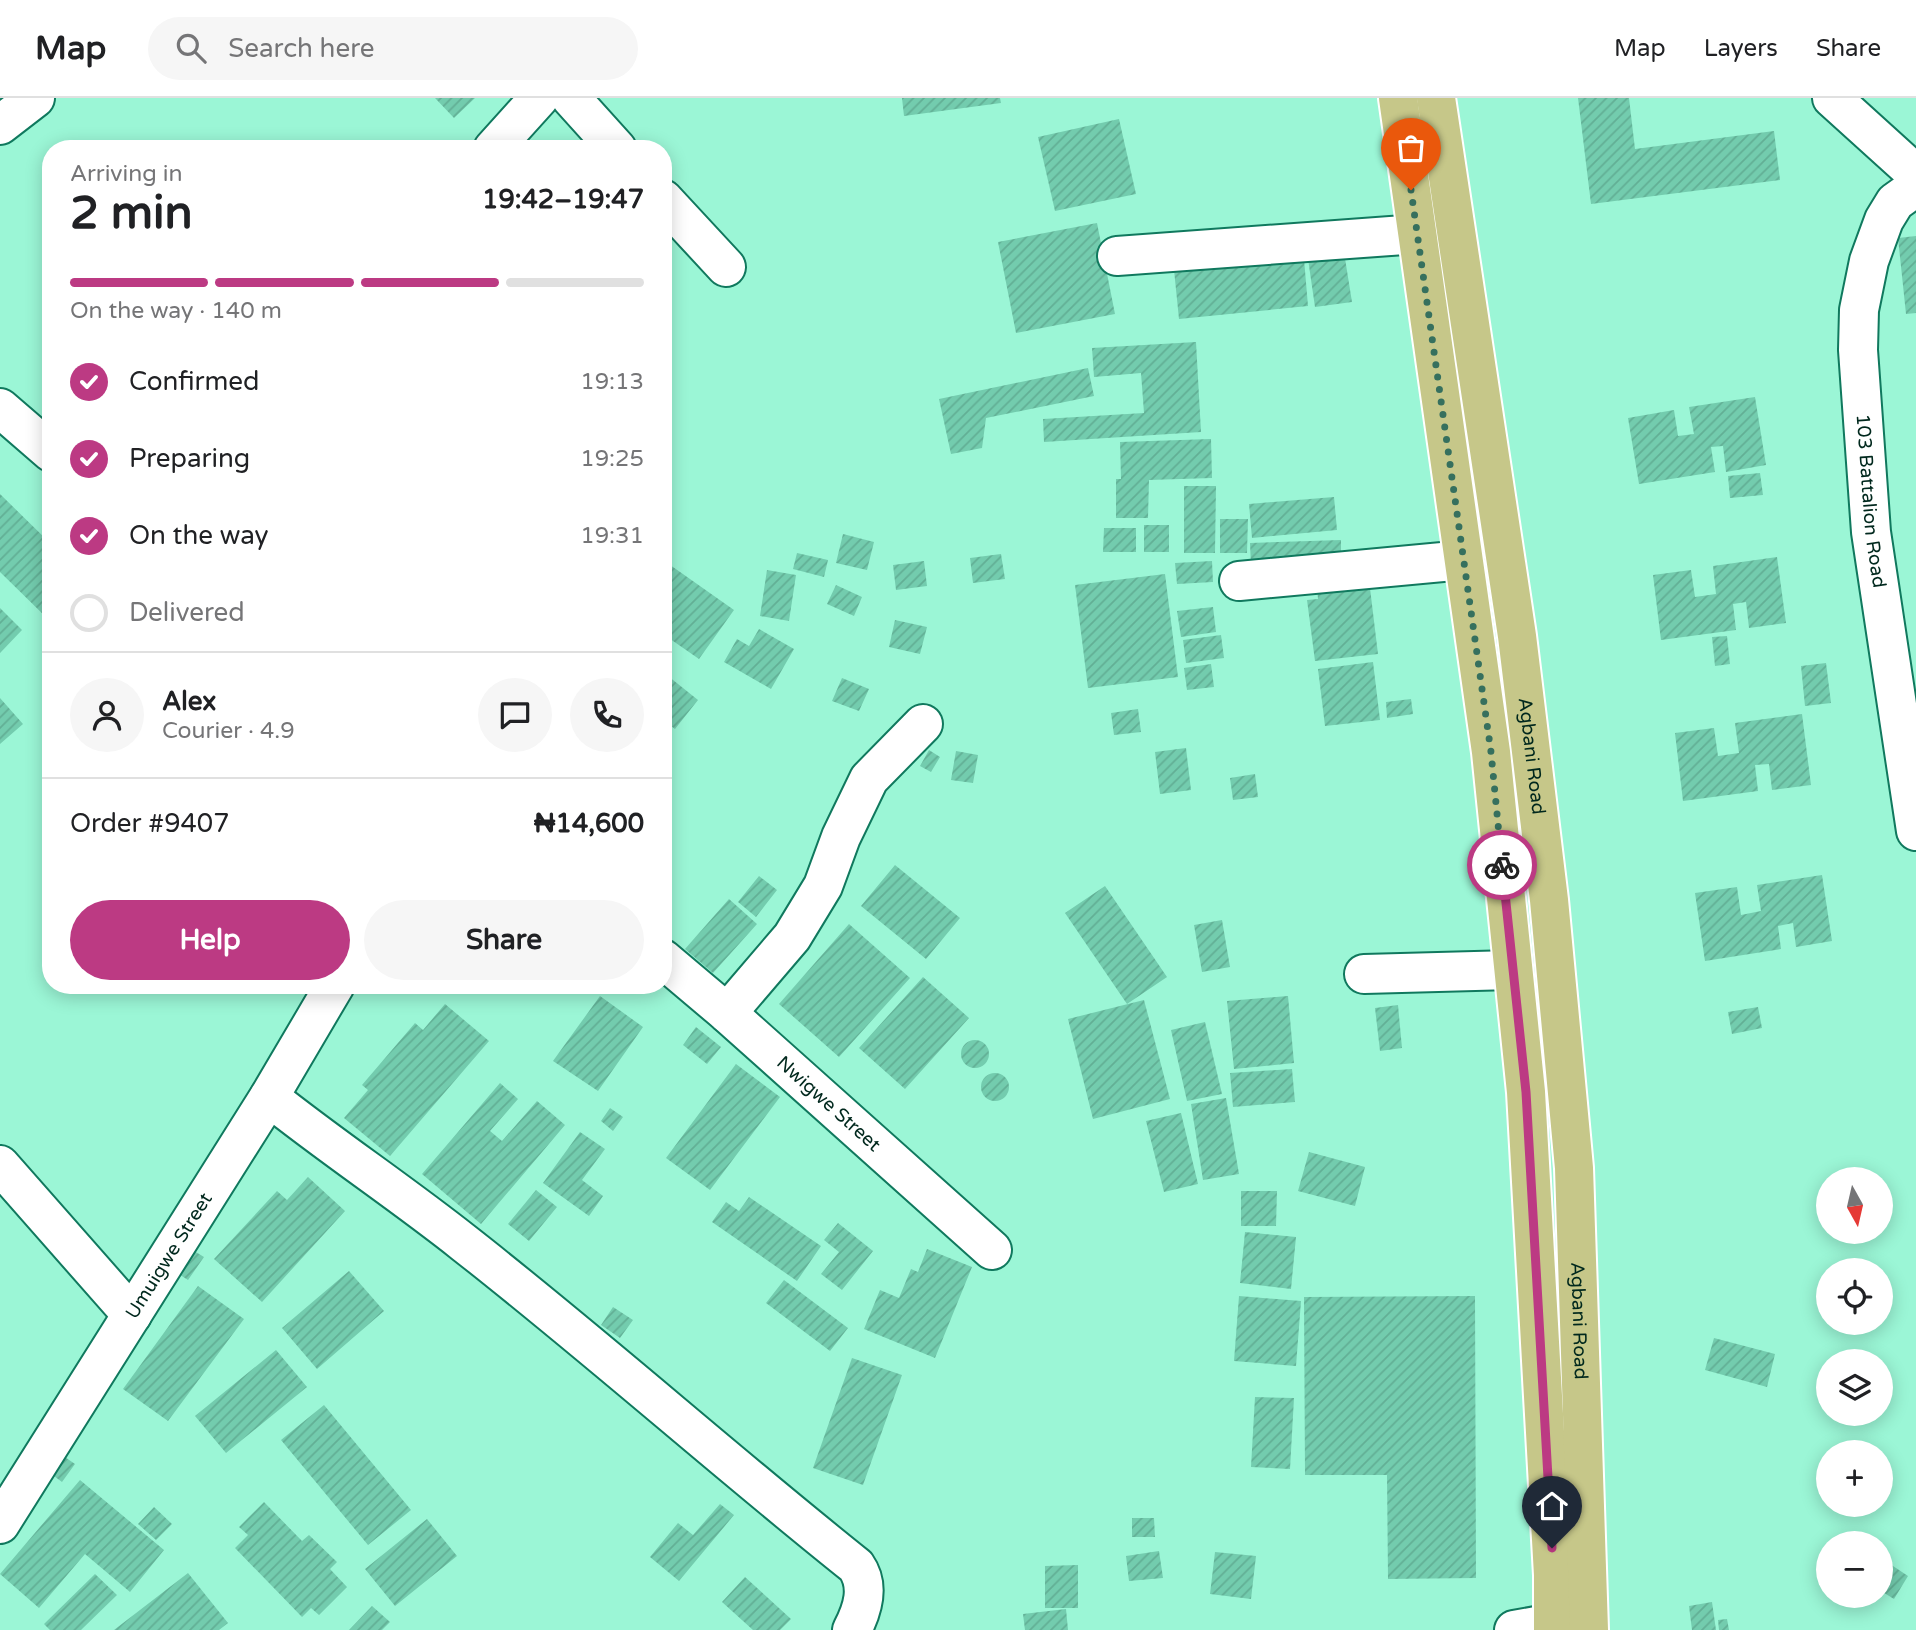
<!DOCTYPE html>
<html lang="en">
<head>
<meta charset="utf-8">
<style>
	:root { --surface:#fff; --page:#f6f6f6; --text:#202124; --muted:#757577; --line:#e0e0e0; --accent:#bc3a83 }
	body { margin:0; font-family:"Varela Round",sans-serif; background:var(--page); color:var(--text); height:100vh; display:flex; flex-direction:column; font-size:26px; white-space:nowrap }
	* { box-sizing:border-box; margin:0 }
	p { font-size:23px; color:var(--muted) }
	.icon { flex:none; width:38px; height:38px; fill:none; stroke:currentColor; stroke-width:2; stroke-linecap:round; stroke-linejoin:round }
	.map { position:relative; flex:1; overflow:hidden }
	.side { position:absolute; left:42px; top:42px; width:630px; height:854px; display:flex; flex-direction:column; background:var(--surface); border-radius:28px; box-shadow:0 4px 18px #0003 }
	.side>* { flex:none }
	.needle { width:46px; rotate:172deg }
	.controls { position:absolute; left:1816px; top:1069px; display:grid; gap:14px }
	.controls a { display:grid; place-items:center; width:77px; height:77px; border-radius:50%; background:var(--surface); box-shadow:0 4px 18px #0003; font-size:35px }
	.pin { position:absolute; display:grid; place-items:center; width:60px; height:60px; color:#fff; margin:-72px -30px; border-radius:50% 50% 50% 0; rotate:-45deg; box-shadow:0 0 7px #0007 }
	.pin .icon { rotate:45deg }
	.courier { position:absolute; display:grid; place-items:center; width:70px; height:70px; margin:-35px; border:5px solid #bc3a83; border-radius:50%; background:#fff; color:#222; box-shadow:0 2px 9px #0007 }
	.overview em { font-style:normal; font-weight:800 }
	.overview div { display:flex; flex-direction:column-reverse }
	.overview { display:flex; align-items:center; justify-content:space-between; height:119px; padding:0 28px }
	h1 { font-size:46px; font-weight:800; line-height:52px }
	.bar { display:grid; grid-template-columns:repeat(4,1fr); gap:10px 7px; align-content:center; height:84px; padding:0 28px }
	.bar i { height:9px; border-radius:5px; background:var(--line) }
	.bar .active { background:var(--accent) }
	.bar p { grid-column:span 4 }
	.line { display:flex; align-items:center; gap:18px; padding:0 28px; border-top:2px solid var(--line) }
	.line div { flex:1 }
	.round { display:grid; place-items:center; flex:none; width:74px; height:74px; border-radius:37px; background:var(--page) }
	ol { padding:0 28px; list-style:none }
	li { display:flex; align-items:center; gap:21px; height:77px }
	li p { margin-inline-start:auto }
	li .icon { padding:7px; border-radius:50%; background:var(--accent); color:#fff; stroke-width:4 }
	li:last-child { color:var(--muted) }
	li i { width:38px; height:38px; border:4px solid var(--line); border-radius:50% }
	.primary-button { display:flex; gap:14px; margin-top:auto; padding:14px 28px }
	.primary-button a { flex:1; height:80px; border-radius:42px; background:var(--accent); color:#fff; font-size:28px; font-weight:800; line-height:80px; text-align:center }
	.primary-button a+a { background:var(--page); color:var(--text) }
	header { display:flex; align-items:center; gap:42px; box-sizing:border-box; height:98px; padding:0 35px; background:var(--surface); border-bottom:2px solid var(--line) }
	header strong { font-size:33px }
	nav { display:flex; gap:38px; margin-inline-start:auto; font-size:24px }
	.search { width:490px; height:63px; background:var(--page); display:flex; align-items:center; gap:18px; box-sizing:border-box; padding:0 24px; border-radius:38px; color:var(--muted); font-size:26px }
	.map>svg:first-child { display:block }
</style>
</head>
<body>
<header>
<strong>Map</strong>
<div class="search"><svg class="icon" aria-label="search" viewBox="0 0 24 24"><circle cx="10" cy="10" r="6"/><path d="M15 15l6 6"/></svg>Search here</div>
<nav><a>Map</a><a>Layers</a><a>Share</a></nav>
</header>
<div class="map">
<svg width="1916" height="1532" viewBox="0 0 1916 1532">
	<defs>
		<pattern id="building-hatch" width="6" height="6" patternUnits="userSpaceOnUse" patternTransform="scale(1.75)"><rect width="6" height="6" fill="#73ccae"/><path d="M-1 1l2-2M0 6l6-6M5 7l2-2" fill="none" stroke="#62af95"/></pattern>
	</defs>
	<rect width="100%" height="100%" fill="#9bf6d6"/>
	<!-- building -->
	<path fill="url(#building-hatch)" d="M435,0H475L454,20Z
		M902,0H1000L1001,5L904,18Z
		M1578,0H1629L1635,51L1774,33L1780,82L1591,106Z
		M1119,21L1136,96L1055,113L1038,39Z
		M1097,125L1115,216L1016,235L998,144Z
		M1916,138V215L1906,216L1898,140Z
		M1343,148L1352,204L1315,209L1307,154Z
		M1303,149L1308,208L1179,221L1173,162Z
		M1196,244L1201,334L1044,344L1043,321L1144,315L1141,275L1094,279L1092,250Z
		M1088,270L1094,298L986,320L982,350L951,356L939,301Z
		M1755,299L1766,367L1726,374L1723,348L1711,349L1715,374L1639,386L1628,320L1674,312L1678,338L1694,336L1689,309Z
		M1211,341L1212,380L1149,382L1148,420H1116V381H1121L1120,344Z
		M1760,375L1763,397L1730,400L1728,378Z
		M1184,388H1216L1215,455H1184Z
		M0,396L51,446V524L0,474Z
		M1334,399L1337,432L1252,440L1249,406Z
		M1220,421H1248L1247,455H1220Z
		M1144,427H1169V454H1144Z
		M1104,430H1136V454H1103Z
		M843,436L874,444L867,472L836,465Z
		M1341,442V464L1251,468L1250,445Z
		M797,455L828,462L824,479L793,471Z
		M1001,456L1005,481L973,485L970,460Z
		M1777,459L1786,525L1749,530L1746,504L1733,506L1736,532L1661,542L1653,477L1691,472L1695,499L1716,496L1713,468Z
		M663,462L734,512L699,561L663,536Z
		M924,463L927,488L896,492L893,467Z
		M1212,463L1213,484L1177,486L1175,465Z
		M767,472L796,477L789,523L760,518Z
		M1165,476L1178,579L1088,590L1075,487Z
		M1369,482L1378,556L1315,563L1307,502L1318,501L1317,489Z
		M836,487L862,499L854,518L827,506Z
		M1213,509L1216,534L1181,539L1177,513Z
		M0,510L22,532L0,555Z
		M895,522L927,529L920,556L889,549Z
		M759,531L794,551L771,591L724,564L737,541L749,548Z
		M1221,537L1224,560L1186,565L1183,542Z
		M1727,538L1730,566L1715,568L1712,539Z
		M1373,564L1380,622L1325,628L1318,571Z
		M1826,565L1831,605L1805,608L1801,568Z
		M1211,566L1214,589L1187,592L1184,570Z
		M663,574L698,602L675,631L663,622Z
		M842,580L869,591L859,613L832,603Z
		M0,600L23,626L0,646Z
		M1411,601L1413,616L1387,620L1386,604Z
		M1138,611L1141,634L1114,637L1111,615Z
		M1802,616L1811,687L1772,692L1769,666L1755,667L1758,693L1683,703L1675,635L1714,630L1718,658L1739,655L1735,625Z
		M1186,650L1191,692L1160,696L1155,654Z
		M929,652L940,659L931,674L920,668Z
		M956,653L978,657L973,685L951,682Z
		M1255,676L1258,699L1233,702L1230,680Z
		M895,767L960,820L926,861L861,808Z
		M1822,777L1832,843L1796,849L1793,825L1778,828L1781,851L1705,863L1695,795L1737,789L1741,817L1761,813L1757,787Z
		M759,778L777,792L756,819L738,804Z
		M1105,788L1167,879L1127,906L1065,815Z
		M729,801L757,826L713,875L685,851Z
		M1222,822L1230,869L1202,874L1194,827Z
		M849,826L910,880L839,959L779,906Z
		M923,879L969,920L905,991L859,950Z
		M600,898L643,929L598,993L553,963Z
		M1288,898L1294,965L1234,971L1227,903Z
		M1144,902L1170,1001L1093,1021L1068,921Z
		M445,906L489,943L390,1058L344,1020L368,992L362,987L415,925L423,932Z
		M1398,907L1402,950L1380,953L1375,910Z
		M1758,909L1762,930L1732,936L1728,914Z
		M1205,924L1222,996L1187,1003L1171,932Z
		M696,929L721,949L707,966L683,947Z
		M961 956a14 14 0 1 1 28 0a14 14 0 1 1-28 0Z
		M736,966L780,999L710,1092L666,1060Z
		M1292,971L1295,1004L1233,1009L1230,975Z
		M981 989a14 14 0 1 1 28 0a14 14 0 1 1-28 0Z
		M500,985L518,1001L490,1033L502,1043L537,1003L565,1027L481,1126L422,1076Z
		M1226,1000L1239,1076L1203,1082L1191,1006Z
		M610,1010L623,1019L613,1033L601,1023Z
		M1181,1015L1198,1086L1164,1094L1146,1023Z
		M580,1034L605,1051L582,1082L603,1098L589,1118L543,1085Z
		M1309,1054L1365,1069L1355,1108L1298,1093Z
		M308,1079L345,1113L262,1204L214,1161L277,1093L287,1102Z
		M536,1092L557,1109L529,1143L508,1126Z
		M1241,1093H1277L1276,1128H1241Z
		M749,1099L821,1148L797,1183L712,1124L726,1104L739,1113Z
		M838,1125L873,1153L842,1192L821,1176L839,1154L824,1142Z
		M1245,1134L1296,1139L1291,1191L1240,1185Z
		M186,1148L204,1159L188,1182L171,1171Z
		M927,1151L972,1169L935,1260L864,1231L880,1192L899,1200L911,1171L918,1174Z
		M349,1173L384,1213L317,1271L282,1230Z
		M784,1182L848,1230L830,1253L766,1205Z
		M198,1188L244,1221L168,1323L123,1291Z
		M1239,1198L1301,1203L1296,1268L1234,1263Z
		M1475,1198L1476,1480L1388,1481L1387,1377H1305L1304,1199Z
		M613,1209L633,1222L620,1240L601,1227Z
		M1714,1240L1775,1256L1767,1289L1705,1272Z
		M276,1252L307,1289L226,1355L195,1318Z
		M852,1260L902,1277L863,1387L813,1370Z
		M1255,1299L1294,1300L1290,1371L1251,1369Z
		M324,1307L411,1412L368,1447L281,1342Z
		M59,1355L75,1366L62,1384L46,1372Z
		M80,1382L164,1452L130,1494L85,1456L39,1510L0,1476Z
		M264,1404L302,1443L309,1437L337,1464L330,1471L347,1489L319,1517L311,1510L302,1519L235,1450L248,1437L239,1429Z
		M720,1406L734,1417L679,1483L650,1459L678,1425L693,1437Z
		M154,1409L172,1426L156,1442L138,1426Z
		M1132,1420H1154L1155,1439H1132Z
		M427,1421L457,1458L395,1508L365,1471Z
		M1159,1453L1163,1480L1129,1483L1126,1458Z
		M1215,1454L1256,1458L1251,1501L1210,1496Z
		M1887,1464L1908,1478L1894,1501L1881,1493V1473Z
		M1078,1467V1510H1045V1468Z
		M188,1475L228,1525L219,1532H114Z
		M95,1476L117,1497L81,1532H50L44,1526Z
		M745,1479L791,1521L780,1532H753L722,1504Z
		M1712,1504L1716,1532H1692L1689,1508Z
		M372,1508L390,1524L382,1532H349Z
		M1066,1511L1068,1532H1025L1023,1516Z
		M1727,1521L1729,1532H1719L1718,1522Z"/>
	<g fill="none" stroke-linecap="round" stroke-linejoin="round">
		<!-- minor casing -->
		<g stroke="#10795e" stroke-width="42">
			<g id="minor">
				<path d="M571,0L617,51"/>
				<path d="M1832,0L1916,76"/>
				<path d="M0,27L35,0"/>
				<path d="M493,51L539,0"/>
				<path id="s1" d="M1916,89L1895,104L1884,122L1869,163L1859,212L1858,252L1871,434L1916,733"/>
				<path d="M663,101L726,169"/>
				<path d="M1117,158L1418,136"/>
				<path d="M0,310L51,354"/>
				<path d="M1239,483L1464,462"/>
				<path id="s2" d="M663,861L727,915L992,1152"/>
				<path d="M1364,876L1512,872"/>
				<path d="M727,915L792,839L823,788L841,739L869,681L923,626"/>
				<path d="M269,999C333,1050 401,1095 464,1145C597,1249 723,1362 856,1468C870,1488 863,1511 852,1532"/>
				<path d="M0,1067L132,1217"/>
				<path id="s3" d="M0,1426L269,999L335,887"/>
				<path d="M1514,1532L1553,1525"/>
			</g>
		</g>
		<!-- major casing -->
		<g stroke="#fff" stroke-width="42">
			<g id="major">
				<path d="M1398,0L1491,654L1526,994L1553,1477V1532"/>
				<path id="s4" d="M1436,0L1517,538L1549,802L1574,1070L1589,1532"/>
			</g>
		</g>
		<!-- minor -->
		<use href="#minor" stroke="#fff" stroke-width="38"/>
		<!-- major -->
		<use href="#major" stroke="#c6c789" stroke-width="38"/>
	</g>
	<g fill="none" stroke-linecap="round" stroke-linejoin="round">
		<!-- done -->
		<path stroke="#36705e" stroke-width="7" stroke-dasharray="0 12.6" d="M1411,92L1491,654L1502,767"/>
		<!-- route -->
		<path stroke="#bc3a83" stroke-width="9" d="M1502,767L1526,994L1552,1450"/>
	</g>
	<g text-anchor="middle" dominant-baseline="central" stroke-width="5" stroke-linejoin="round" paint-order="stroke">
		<!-- street labels -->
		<g font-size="19" fill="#00281d" stroke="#b8ffe5">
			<text stroke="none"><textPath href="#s1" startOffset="332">103 Battalion Road</textPath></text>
			<text stroke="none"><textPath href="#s4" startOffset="665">Agbani Road</textPath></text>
			<text stroke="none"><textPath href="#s2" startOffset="220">Nwigwe Street</textPath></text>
			<text stroke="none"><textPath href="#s3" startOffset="317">Umuigwe Street</textPath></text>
			<text stroke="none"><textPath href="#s4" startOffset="1232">Agbani Road</textPath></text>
		</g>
	</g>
</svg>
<div class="controls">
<a><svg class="needle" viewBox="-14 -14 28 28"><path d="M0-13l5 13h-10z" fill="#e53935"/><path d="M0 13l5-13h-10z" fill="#757577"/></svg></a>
<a><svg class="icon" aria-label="locate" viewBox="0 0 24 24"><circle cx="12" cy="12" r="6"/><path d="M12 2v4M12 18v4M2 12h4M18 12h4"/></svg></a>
<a><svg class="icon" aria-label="layers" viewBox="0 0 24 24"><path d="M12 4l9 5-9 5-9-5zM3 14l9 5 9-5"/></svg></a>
<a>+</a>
<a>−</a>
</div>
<div class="pin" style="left:1411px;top:92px;background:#ea580c"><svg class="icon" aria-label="bag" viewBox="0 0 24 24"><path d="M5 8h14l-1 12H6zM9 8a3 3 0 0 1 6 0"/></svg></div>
<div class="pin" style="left:1552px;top:1450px;background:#1f2937"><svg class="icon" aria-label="home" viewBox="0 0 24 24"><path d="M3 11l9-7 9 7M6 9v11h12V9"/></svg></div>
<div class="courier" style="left:1502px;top:767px"><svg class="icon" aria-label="bike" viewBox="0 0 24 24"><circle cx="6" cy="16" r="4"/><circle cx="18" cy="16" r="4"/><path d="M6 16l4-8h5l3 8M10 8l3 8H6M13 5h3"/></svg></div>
<section class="side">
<div class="overview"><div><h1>2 min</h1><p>Arriving in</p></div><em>19:42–19:47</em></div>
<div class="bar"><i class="active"></i><i class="active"></i><i class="active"></i><i></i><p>On the way · 140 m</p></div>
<ol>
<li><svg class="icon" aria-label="check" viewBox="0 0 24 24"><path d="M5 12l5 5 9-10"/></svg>Confirmed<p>19:13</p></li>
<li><svg class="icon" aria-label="check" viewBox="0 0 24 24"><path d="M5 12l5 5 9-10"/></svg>Preparing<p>19:25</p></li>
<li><svg class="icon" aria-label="check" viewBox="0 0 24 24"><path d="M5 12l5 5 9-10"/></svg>On the way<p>19:31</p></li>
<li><i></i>Delivered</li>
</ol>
<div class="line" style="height:126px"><a class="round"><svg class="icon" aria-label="person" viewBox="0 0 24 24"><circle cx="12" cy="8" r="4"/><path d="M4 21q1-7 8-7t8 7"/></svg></a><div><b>Alex</b><p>Courier · 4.9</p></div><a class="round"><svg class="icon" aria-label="chat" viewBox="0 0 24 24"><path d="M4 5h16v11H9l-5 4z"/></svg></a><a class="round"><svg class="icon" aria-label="phone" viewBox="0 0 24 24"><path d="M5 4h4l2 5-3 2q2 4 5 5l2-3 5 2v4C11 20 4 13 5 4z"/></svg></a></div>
<div class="line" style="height:91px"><div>Order #9407</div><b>₦14,600</b></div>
<div class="primary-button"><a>Help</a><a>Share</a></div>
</section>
</div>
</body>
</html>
